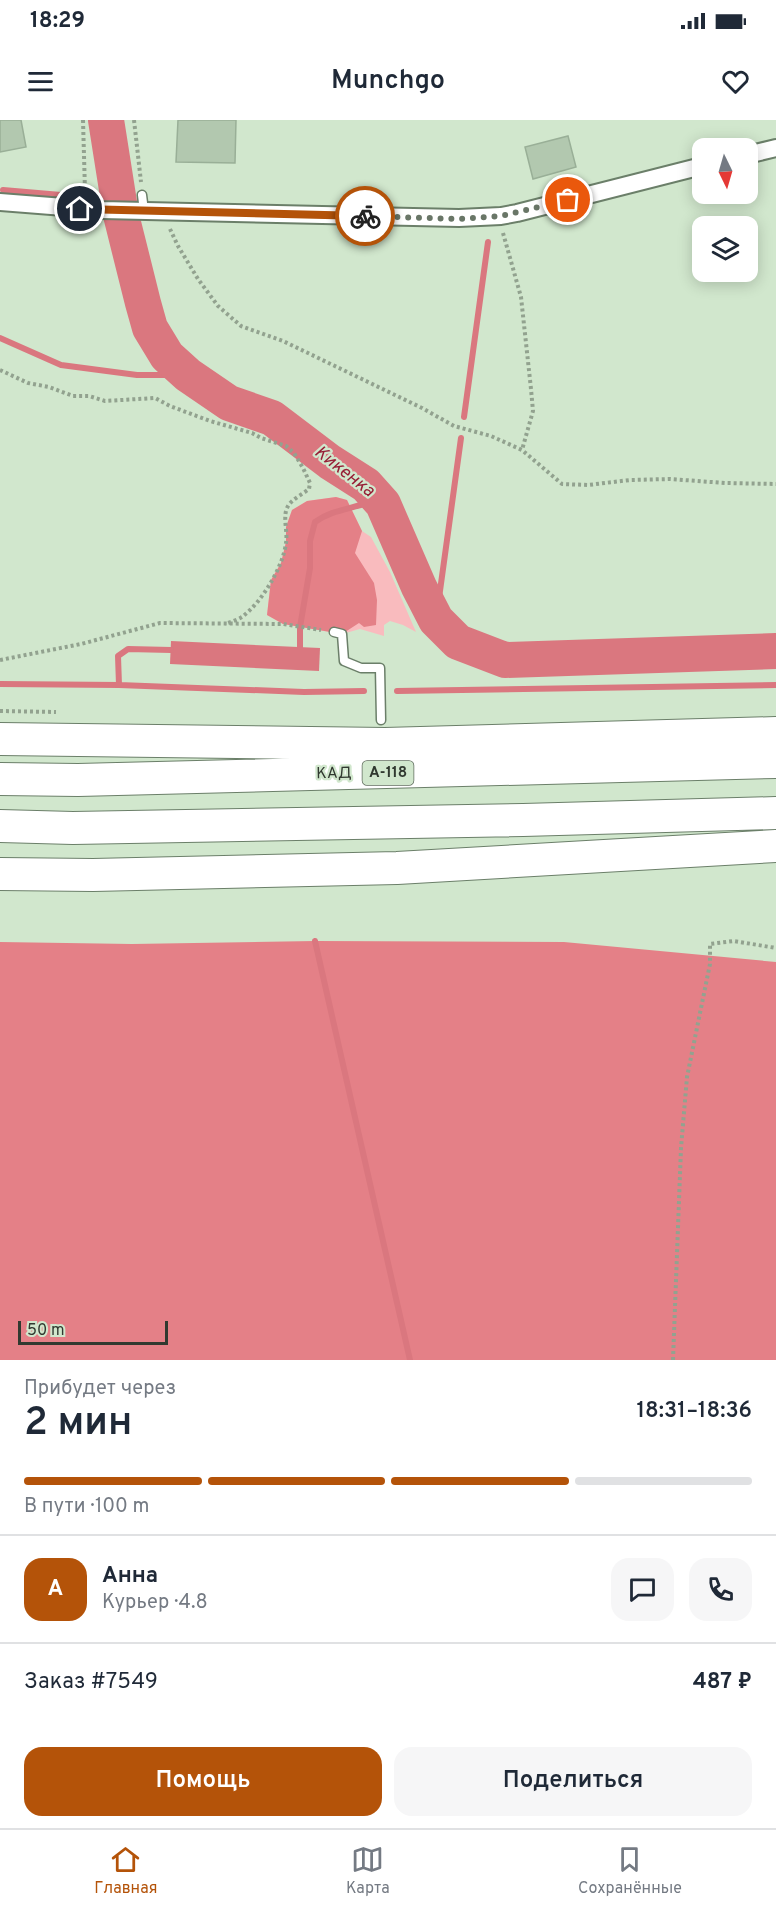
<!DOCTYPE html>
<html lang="ru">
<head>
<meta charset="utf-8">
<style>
	:root { --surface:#fff; --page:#f6f6f7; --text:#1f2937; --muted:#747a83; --line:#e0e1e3; --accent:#b45309 }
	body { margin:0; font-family:Overpass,sans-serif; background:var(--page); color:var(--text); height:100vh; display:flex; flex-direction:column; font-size:22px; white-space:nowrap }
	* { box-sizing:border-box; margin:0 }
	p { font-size:20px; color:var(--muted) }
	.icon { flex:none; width:33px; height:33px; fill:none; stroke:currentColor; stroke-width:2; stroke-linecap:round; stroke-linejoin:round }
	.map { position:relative; height:1240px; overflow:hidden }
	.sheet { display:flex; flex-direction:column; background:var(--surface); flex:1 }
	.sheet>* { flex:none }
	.needle { width:39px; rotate:175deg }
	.controls { position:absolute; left:692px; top:18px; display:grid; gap:12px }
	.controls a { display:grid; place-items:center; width:66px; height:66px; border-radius:12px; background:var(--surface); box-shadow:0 3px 15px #0003; font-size:30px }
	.scale { position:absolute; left:18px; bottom:15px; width:150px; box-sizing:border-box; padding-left:6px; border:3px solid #313930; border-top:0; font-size:16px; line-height:21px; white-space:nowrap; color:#313930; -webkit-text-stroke:4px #d1e7cd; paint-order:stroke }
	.pin { position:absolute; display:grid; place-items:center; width:51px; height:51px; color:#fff; margin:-26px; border:3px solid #fff; border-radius:50%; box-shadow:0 2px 6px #0007 }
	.courier { position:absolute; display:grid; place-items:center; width:60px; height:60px; margin:-30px; border:4px solid #b45309; border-radius:50%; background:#fff; color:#222; box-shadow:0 2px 8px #0007 }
	.headline em { font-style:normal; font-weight:600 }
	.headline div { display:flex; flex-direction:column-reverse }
	.headline { display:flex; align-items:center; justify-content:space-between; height:102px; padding:0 24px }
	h1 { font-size:39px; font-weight:600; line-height:45px }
	.bar { display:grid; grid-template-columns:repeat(4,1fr); gap:9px 6px; align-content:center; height:72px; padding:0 24px }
	.bar i { height:8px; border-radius:4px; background:var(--line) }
	.bar .on { background:var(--accent) }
	.bar p { grid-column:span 4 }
	.line { display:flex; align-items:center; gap:15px; padding:0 24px; border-top:2px solid var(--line) }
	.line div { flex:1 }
	.round { display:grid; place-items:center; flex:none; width:63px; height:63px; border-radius:18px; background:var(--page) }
	.button { display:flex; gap:12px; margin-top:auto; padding:12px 24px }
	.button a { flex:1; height:69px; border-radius:18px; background:var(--accent); color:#fff; font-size:24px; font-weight:600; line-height:69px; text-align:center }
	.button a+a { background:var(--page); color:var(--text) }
	.status { display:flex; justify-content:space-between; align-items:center; height:42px; padding:0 30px; background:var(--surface); direction:ltr }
	.status svg { height:16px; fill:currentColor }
	header { display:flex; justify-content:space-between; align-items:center; height:78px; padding:0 24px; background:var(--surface); font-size:27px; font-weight:600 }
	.menu { display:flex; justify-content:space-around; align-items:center; height:84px; border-top:2px solid var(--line); background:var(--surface); font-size:16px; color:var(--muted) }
	.menu a { display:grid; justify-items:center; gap:3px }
	.menu .on { color:var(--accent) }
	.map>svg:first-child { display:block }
</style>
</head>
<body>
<div class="status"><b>18:29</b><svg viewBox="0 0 49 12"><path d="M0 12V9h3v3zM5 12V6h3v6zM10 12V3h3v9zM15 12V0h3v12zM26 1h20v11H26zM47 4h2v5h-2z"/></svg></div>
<header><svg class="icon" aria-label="menu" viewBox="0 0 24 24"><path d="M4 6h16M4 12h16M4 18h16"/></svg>Munchgo<svg class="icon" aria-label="heart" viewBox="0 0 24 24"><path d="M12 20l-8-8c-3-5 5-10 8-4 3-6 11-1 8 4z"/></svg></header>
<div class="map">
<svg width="776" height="1240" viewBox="0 0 776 1240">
	<rect width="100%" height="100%" fill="#d1e7cd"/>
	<!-- green -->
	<path fill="#f9bbbe" d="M100,0H113L126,67L124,71H113L109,62Z
		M336,377L347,380L362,411L371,417L390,452L416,512L403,505L390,501L384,505V516L360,509L342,514L283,504L267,495L271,460L281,443L286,422V407L292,390L307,381Z"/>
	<!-- forest -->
	<path fill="#e48087" d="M336,377L347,380L362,411L355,433L374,463L377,480L376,505L364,507L359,503L342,514L283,504L267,495L271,460L281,443L286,422V407L292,390L307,381Z
		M315,821L564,822L776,842V1240H0V822L132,824Z"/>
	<!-- water -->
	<path fill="#da777f" d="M171,521L320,528L319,551L170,544Z"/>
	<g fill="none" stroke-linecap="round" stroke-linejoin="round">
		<!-- stream -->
		<path stroke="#da777f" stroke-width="6" d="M3,70L119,80
			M0,218L61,245L137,255H188
			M464,297L488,122
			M436,500L461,318
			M300,527V507L310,448V421L315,402C334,388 358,389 379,378
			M171,530L128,529L118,536L119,565L304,572L364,571
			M0,564L119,565
			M397,571L776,565
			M315,821L410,1240"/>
		<!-- river -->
		<path stroke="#da777f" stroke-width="36" d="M106,0L121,95L143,183L150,208L167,236L188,255L229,283L272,298L330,342L366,365L383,384L419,467L436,500L458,522L505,540L776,531"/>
	</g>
	<!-- building -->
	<path fill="#b2c8af" stroke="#99af97" stroke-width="1.5" d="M0,0H21L26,27L0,32Z
		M178,0H236L235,43L176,42Z
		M568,16L576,47L533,59L525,27Z"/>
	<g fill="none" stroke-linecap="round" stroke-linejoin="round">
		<!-- service casing -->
		<g stroke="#6b7f69" stroke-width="11">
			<path id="service" d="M142,75L144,91
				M334,512L342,514L344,541L361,548H380L381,600"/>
		</g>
		<!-- minor casing -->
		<g stroke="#6b7f69" stroke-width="20">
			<path id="minor" d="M747,35L776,28
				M0,82L102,90L459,98L501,96L517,93L702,46"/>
		</g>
		<!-- motorway casing -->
		<g stroke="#6b7f69" stroke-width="34">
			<path id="motorway" d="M0,619L385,624L776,613
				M0,659L78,660L776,642
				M0,706L73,708L523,700L776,693
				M0,754L93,755L397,748L776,726"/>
		</g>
		<!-- path -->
		<path stroke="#92a28f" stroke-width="4" stroke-dasharray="3 3" stroke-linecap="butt" d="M83,0L85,71
			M134,0L141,62
			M170,109L178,126L198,159L218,186L241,206L283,221L422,288L454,306L491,316L522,330L562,364L588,365L630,360L670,359L725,363L776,364
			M503,113L521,177L531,269L533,291L522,330
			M0,250L28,263L49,267L73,276H89L105,281L155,278L170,286L210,301L252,313L261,318L286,326L294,333L303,348L310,363L309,369C303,374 292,379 288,386C282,396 288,411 286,423C283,447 262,482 242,497C237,500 231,502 225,504
			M0,540L81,524L160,503L283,504L321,510
			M0,591L56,592
			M673,1240L681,1028L687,957L710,844V824L734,821L776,828"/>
		<!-- service -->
		<use href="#service" stroke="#fff" stroke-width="8"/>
		<!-- minor -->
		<use href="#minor" stroke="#fff" stroke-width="16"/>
		<!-- motorway -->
		<use href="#motorway" stroke="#fff" stroke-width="32"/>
	</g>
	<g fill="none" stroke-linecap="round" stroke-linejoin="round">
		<!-- done -->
		<path stroke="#697667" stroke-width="6" stroke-dasharray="0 10.8" d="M365,96L459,99L501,96L568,80"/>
		<!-- route -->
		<path stroke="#b45309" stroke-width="8" d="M80,89L365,96"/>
	</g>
	<g text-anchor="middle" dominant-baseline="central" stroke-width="4.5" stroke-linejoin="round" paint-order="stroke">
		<!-- shield labels -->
		<rect fill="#d1e7cd" stroke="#616d5f" stroke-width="1.5" x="362.5" y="641" width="51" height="24" rx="4.5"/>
		<g font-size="15" font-weight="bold" fill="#313930">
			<text x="388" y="653">А-118</text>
		</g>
		<!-- street labels -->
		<g font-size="16" fill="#313930" stroke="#d1e7cd">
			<text transform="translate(334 654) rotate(-1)">КАД</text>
		</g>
		<!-- water labels -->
		<g font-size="18" font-style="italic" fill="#971f36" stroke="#d1e7cd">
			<text transform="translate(344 352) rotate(38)">Кикенка</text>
		</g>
	</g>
</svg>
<div class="controls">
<a><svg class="needle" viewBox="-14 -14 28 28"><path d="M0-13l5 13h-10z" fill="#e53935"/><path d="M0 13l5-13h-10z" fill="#747a83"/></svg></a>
<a><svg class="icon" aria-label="layers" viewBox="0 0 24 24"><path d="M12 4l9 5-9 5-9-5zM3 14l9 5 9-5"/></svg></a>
</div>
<div class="scale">50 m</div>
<div class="pin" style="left:568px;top:80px;background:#ea580c"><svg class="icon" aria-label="bag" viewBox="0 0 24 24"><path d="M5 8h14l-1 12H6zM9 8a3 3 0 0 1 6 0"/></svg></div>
<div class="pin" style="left:80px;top:89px;background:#1f2937"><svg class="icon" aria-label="home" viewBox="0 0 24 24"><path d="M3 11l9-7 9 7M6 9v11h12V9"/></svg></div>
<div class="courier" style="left:365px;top:96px"><svg class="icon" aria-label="bike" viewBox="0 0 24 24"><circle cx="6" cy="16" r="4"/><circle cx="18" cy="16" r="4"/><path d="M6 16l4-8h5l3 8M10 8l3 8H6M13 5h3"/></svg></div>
</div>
<section class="sheet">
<div class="headline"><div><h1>2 мин</h1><p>Прибудет через</p></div><em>18:31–18:36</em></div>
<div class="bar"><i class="on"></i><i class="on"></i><i class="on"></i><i></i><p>В пути · 100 m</p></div>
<div class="line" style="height:108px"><b class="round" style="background:var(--accent);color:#fff">А</b><div><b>Анна</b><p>Курьер · 4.8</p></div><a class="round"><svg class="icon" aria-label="chat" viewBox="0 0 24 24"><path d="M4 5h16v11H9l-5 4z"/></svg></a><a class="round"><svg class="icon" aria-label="phone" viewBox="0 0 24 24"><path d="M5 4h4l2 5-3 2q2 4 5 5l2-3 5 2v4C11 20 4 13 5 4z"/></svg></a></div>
<div class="line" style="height:78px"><div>Заказ #7549</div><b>487 ₽</b></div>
<div class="button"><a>Помощь</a><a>Поделиться</a></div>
</section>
<nav class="menu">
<a class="on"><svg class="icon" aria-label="home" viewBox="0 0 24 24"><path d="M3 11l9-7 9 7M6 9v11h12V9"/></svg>Главная</a>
<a><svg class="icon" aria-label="map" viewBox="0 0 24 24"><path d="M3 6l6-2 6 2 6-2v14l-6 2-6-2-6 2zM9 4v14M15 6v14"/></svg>Карта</a>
<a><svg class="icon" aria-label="saved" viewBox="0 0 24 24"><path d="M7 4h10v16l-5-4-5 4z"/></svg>Сохранённые</a>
</nav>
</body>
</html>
